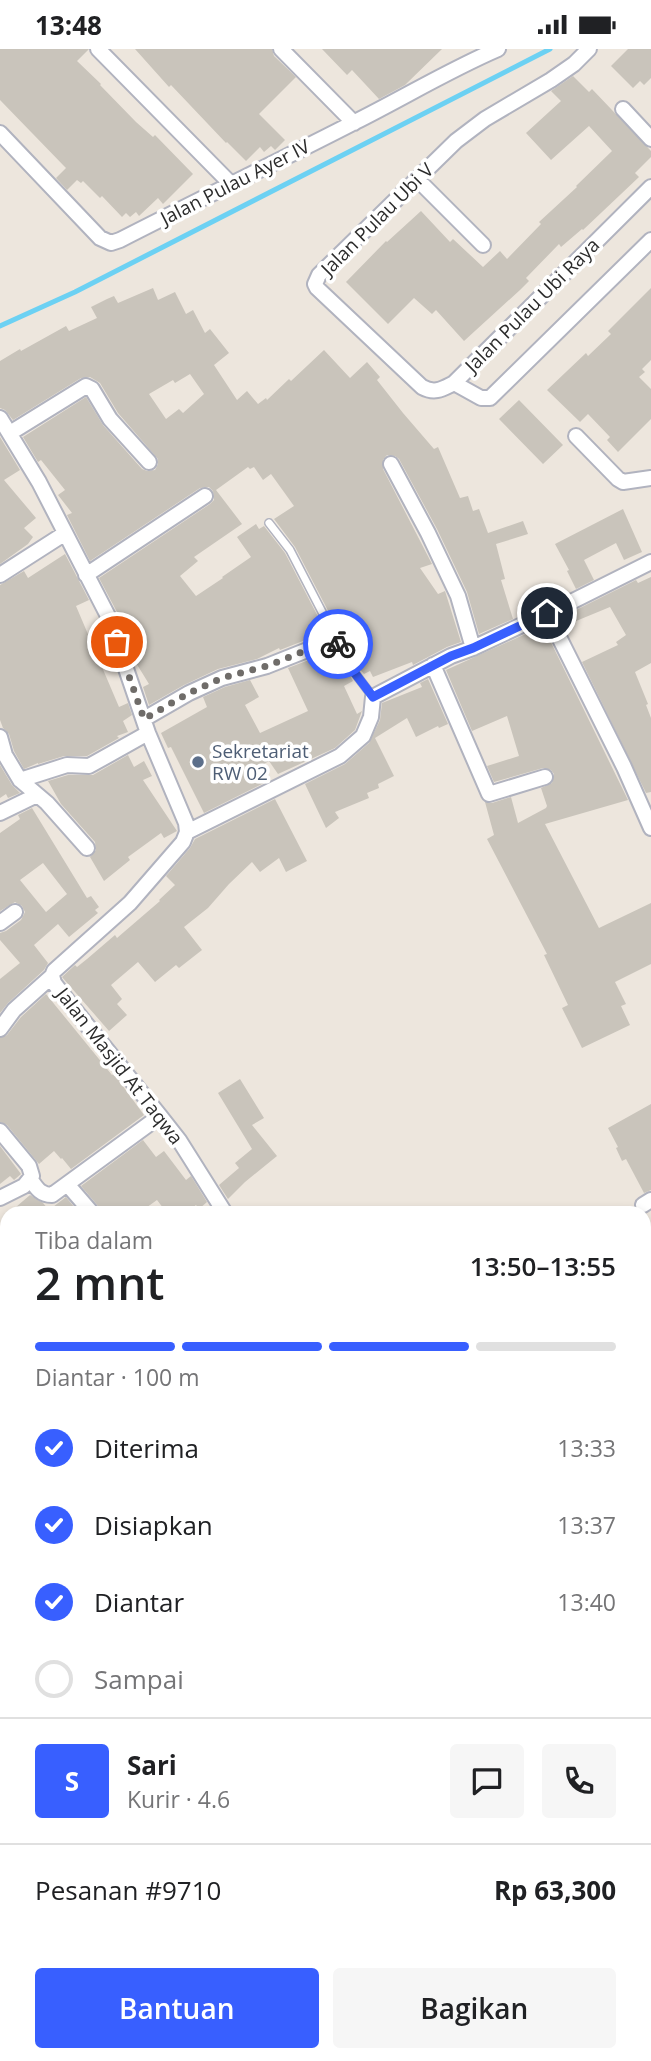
<!DOCTYPE html>
<html lang="id">
<head>
<meta charset="utf-8">
<style>
	:root { --surface:#fff; --page:#f6f6f6; --text:#202124; --muted:#757577; --line:#e0e0e0; --accent:#385fff }
	body { margin:0; font-family:"Open Sans",sans-serif; background:var(--page); color:var(--text); height:100vh; display:flex; flex-direction:column; font-size:26px; white-space:nowrap }
	* { box-sizing:border-box; margin:0 }
	p { font-size:23px; color:var(--muted) }
	.icon { flex:none; width:38px; height:38px; fill:none; stroke:currentColor; stroke-width:2; stroke-linecap:round; stroke-linejoin:round }
	.map { position:relative; flex:1; overflow:hidden }
	.sheet { position:absolute; left:0px; top:1157px; width:651px; height:856px; display:flex; flex-direction:column; background:var(--surface); border-radius:21px 21px 0 0; box-shadow:0 4px 10px #0003 }
	.sheet>* { flex:none }
	.pin { position:absolute; display:grid; place-items:center; width:60px; height:60px; color:#fff; margin:-30px; border:4px solid #fff; border-radius:50%; box-shadow:0 2px 7px #0007 }
	.courier { position:absolute; display:grid; place-items:center; width:70px; height:70px; margin:-35px; border:5px solid #385fff; border-radius:50%; background:#fff; color:#222; box-shadow:0 2px 9px #0007 }
	.head em { font-style:normal; font-weight:600 }
	.head div { display:flex; flex-direction:column-reverse }
	.head { display:flex; align-items:center; justify-content:space-between; height:119px; padding:0 35px }
	h1 { font-size:46px; font-weight:600; line-height:52px }
	.bar { display:grid; grid-template-columns:repeat(4,1fr); gap:10px 7px; align-content:center; height:84px; padding:0 35px }
	.bar i { height:9px; border-radius:5px; background:var(--line) }
	.bar .selected { background:var(--accent) }
	.bar p { grid-column:span 4 }
	.line { display:flex; align-items:center; gap:18px; padding:0 35px; border-top:2px solid var(--line) }
	.line div { flex:1 }
	.round { display:grid; place-items:center; flex:none; width:74px; height:74px; border-radius:7px; background:var(--page) }
	ol { padding:0 35px; list-style:none }
	li { display:flex; align-items:center; gap:21px; height:77px }
	li p { margin-inline-start:auto }
	li .icon { padding:7px; border-radius:50%; background:var(--accent); color:#fff; stroke-width:4 }
	li:last-child { color:var(--muted) }
	li i { width:38px; height:38px; border:4px solid var(--line); border-radius:50% }
	.action { display:flex; gap:14px; margin-top:auto; padding:14px 35px }
	.action a { flex:1; height:80px; border-radius:7px; background:var(--accent); color:#fff; font-size:28px; font-weight:600; line-height:80px; text-align:center }
	.action a+a { background:var(--page); color:var(--text) }
	.status { display:flex; justify-content:space-between; align-items:center; height:49px; padding:0 35px; background:var(--surface); direction:ltr }
	.status svg { height:19px; fill:currentColor }
	.map>svg:first-child { display:block }
</style>
</head>
<body>
<div class="status"><b>13:48</b><svg viewBox="0 0 49 12"><path d="M0 12V9h3v3zM5 12V6h3v6zM10 12V3h3v9zM15 12V0h3v12zM26 1h20v11H26zM47 4h2v5h-2z"/></svg></div>
<div class="map">
<svg width="651" height="2012" viewBox="0 0 651 2012">
	<rect width="100%" height="100%" fill="#ede6dd"/>
	<!-- pitch -->
	<path fill="#c8ee92" d="M651,1890V1960L644,1958V1915Z"/>
	<g fill="none" stroke-linecap="round" stroke-linejoin="round">
		<!-- stream -->
		<path stroke="#6cd1f3" stroke-width="5" d="M0,277L75,243L550,0"/>
	</g>
	<!-- building -->
	<path fill="#c9c4bb" fill-rule="evenodd" d="M0,0H89L77,12L101,35L100,36L136,73L153,88L155,86L193,125L163,155L158,149L139,167L136,163L130,168L126,164L122,168L102,147L100,149L83,132L81,134L77,131L67,141L56,129L66,119L64,117L0,51Z
		M135,0H272L274,7L296,28L259,65L285,91L275,101L271,97L264,103L260,98L246,112L227,93L226,94L171,36L169,38Z
		M322,0H442L405,36L379,50L352,21L347,26Z
		M628,0H651V29L644,36L640,32L633,39L611,17Z
		M573,27L589,43L592,40L651,102V108L635,124L639,128L583,181L582,180L561,198L559,195L526,229L529,232L520,241L464,292L436,261L432,265L414,249L388,275L346,233L386,192L387,193L421,162L450,193L453,190L483,218L500,202L507,210L541,175L539,173L577,138L576,137L612,102L589,77L551,111L526,84L561,52L551,42Z
		M153,239L158,251L175,243L186,265L193,261L205,284L210,280L229,304L214,316L237,351L247,342L258,355L266,349L267,351L289,330L291,332L324,301L350,329L367,313L380,328L377,331L403,364L434,400L438,398L460,449L468,447L473,462L479,460L488,484L523,472L528,485L496,495L505,530L501,531L513,570L479,585L467,543L437,480L399,410L395,407L387,406L383,411V420L432,515L420,519L438,545L445,542L461,593L447,598L413,616L412,613L373,628L370,622L364,625L356,616L344,592V586L338,581L295,498L274,470L294,457L271,425L263,431L254,418L250,420L248,418L216,441L242,475L194,508L198,512L180,527L196,547L223,529L222,528L251,508L237,488L256,475L259,480L264,477L285,504L326,583L280,601L279,599L257,610L218,620L184,636L149,656L143,638L149,635L133,609L126,590L134,584L118,565L99,529L210,455L214,451L213,442L209,438L200,439L90,512L67,466L72,464L58,446L65,441L41,411L38,413L23,388L86,348L103,376L142,420L147,422L155,421L158,415V410L118,364L100,334L90,328L81,329L13,371L5,361L0,359V312L20,300L21,302L66,277L69,282L97,269L91,258L107,250L114,247L118,254ZM190,325L204,345L183,364L179,360L166,370L149,345L173,331L175,334Z
		M651,239V311L642,320L645,323L639,328L651,340V370L618,403L607,391L610,388L588,365L580,373L547,341L586,304L588,307L611,285L608,282Z
		M519,351L563,396L543,415L499,370Z
		M0,388L20,421L4,431L36,469L24,479L33,488L28,495L0,515Z
		M623,460L642,503L624,511L616,494L584,511L594,531L576,540L567,522L569,521L555,495Z
		M65,505L89,551L76,557L119,658L128,654L132,666L123,672L128,683L117,687L119,689L87,707H64L38,715V714L24,720L14,702L9,685L3,679L0,671V536L24,522L28,529Z
		M651,528V614L635,623L648,655L646,656L651,669V743L646,744L582,613L618,596L616,593L626,586L610,558L564,577L560,569L636,531L638,534Z
		M543,577L628,751L545,775L599,879L651,854V915L615,933L626,955L621,957L630,976L582,999L562,959L568,956L544,906L547,905L487,790L494,786L485,753L492,754L511,748L518,774L546,759L547,757L541,739L552,734L554,725L551,721L543,719L494,733L487,717L519,707L507,667L472,682L446,621Z
		M335,601L353,632L344,637L357,665L362,662L355,681L335,699L278,725L269,712L259,718L266,733L204,764L171,698L168,699L161,684L207,658L203,648L225,638L250,631L259,648L245,656L260,684L308,662L288,619Z
		M428,630L448,675L439,679L438,677L416,688L407,669L375,689L394,727L378,735L379,739L367,744L369,749L335,763L339,769L326,779L305,735L345,715L369,694L380,671L382,654L422,638L420,634Z
		M128,706L134,718L144,712L152,727L143,731L177,782L164,789L161,784L128,808L130,811L104,832L90,808L96,801L95,793L61,755L48,732L68,726H93Z
		M0,716L12,736L20,744L8,749L6,745L0,749Z
		M275,750L307,812L286,823L279,809L260,823L252,813L229,835L208,859L184,878L202,901L179,919L176,916L155,933L138,913L111,936L122,950L117,955L127,966L109,982L62,928L75,916L77,918L87,910L115,886L117,889L160,852L159,851L175,836L166,827L190,799L195,790Z
		M32,759L87,849L91,847L99,858L95,861L98,864L69,888L58,875L34,896L48,914L44,921L8,954L0,964V930L20,914L0,891V884L6,882L21,871L25,863L22,857L15,853L0,862V784L20,770L18,766ZM43,814L67,845L46,863L20,831Z
		M46,945L112,1026L114,1025L144,1066L71,1120L62,1109L61,1110L54,1102L39,1115L7,1076L0,1073V989L7,986L21,968Z
		M240,1030L264,1069L252,1076L277,1107L245,1133L228,1150L219,1136L239,1119L235,1114L252,1100L218,1044Z
		M651,1055V1141L644,1144L626,1110L622,1112L616,1099L618,1098L608,1079Z
		M143,1091L156,1108L164,1102L186,1131L191,1127L207,1153L199,1160L196,1156L186,1164H167L157,1151L143,1161L141,1158L133,1164H101L99,1158L81,1137Z
		M0,1097L21,1125L14,1131L10,1127L0,1135Z
		M30,1146L43,1154L49,1161L66,1148L79,1164H9Z"/>
	<g fill="none" stroke-linecap="round" stroke-linejoin="round">
		<!-- lane casing -->
		<g stroke="#b1b3bf" stroke-width="10">
			<path id="lane" d="M269,474L290,501L351,619L373,648"/>
		</g>
		<!-- street casing -->
		<g stroke="#b1b3bf" stroke-width="18">
			<path id="street" d="M98,0L230,134
				M281,0L354,74
				M589,0L574,15L551,31L485,70L456,92L319,226L315,235L317,239L422,338C435,345 442,340 454,334L651,138
				M623,60L651,90
				M0,84L100,189L111,194L120,191C198,151 277,113 355,73C403,49 449,21 498,0
				M417,130L483,196
				M454,334L481,349H490L651,191
				M0,369L39,433L108,567L148,684L186,774L187,783L183,793L130,854L54,922L52,927L14,961L0,980
				M10,384L86,337L92,340L110,370L149,413
				M576,387L618,430L623,433L651,429
				M391,415L428,484L458,547L473,599
				M0,526L64,485
				M86,526L205,447
				M547,564L624,718L651,779
				M433,616L489,745L545,728
				M144,670L189,644L222,629L267,617L335,590
				M0,688L5,706L20,731L47,754L87,799
				M20,731L67,716L89,717L148,684
				M0,764L37,746
				M187,783L340,707L363,687L371,668L373,648L451,607L473,599L569,554L651,513
				M0,874L15,863
				M52,927L54,934L70,955L160,1067L179,1091L225,1164
				M0,1082L29,1117L32,1127L24,1137L0,1149
				M31,1131C37,1140 41,1146 52,1146L160,1067
				M67,1135L92,1164
				M643,1156L651,1151
				M0,1414L7,1424
				M0,1505L7,1499
				M644,1580L651,1587
				M644,1864L651,1831
				M0,1933L7,1937
				M644,1997L651,2002
				M109,2006L118,2012
				M19,2012L23,2006
				M436,2012L441,2006"/>
		</g>
		<!-- secondary casing -->
		<g stroke="#b1b3bf" stroke-width="23">
			<path id="secondary" d="M644,1331L651,1323
				M152,2012L155,2006"/>
		</g>
		<!-- lane -->
		<use href="#lane" stroke="#fff" stroke-width="7"/>
		<!-- street -->
		<use href="#street" stroke="#fff" stroke-width="14"/>
		<!-- secondary -->
		<use href="#secondary" stroke="#fff" stroke-width="19"/>
	</g>
	<g fill="none" stroke-linecap="round" stroke-linejoin="round">
		<!-- done -->
		<path stroke="#6f6c69" stroke-width="7" stroke-dasharray="0 12.6" d="M117,593L144,670L189,644L222,629L267,617L335,590L338,595"/>
		<!-- route -->
		<path stroke="#385fff" stroke-width="9" d="M338,595L351,619L373,648L451,607L473,599L547,564"/>
	</g>
	<!-- markers -->
	<circle fill="#5c6f8a" stroke="#fff" stroke-width="2.5" cx="198" cy="713" r="7"/>
	<g text-anchor="middle" dominant-baseline="central" stroke-width="7" stroke-linejoin="round" paint-order="stroke">
		<!-- street labels -->
		<g font-size="19" fill="#2b2b2b" stroke="#fff">
			<text transform="translate(235 133) rotate(-27)">Jalan Pulau Ayer IV</text>
			<text transform="translate(377 170) rotate(-45)">Jalan Pulau Ubi V</text>
			<text transform="translate(532 256) rotate(-45)">Jalan Pulau Ubi Raya</text>
			<text transform="translate(120 1017) rotate(52)">Jalan Masjid At Taqwa</text>
		</g>
		<!-- service labels -->
		<g font-size="19" fill="#4e5e75" stroke="#fff" text-anchor="start">
			<text x="212" y="702">Sekretariat<tspan x="212" dy="22">RW 02</tspan></text>
		</g>
	</g>
</svg>
<div class="pin" style="left:117px;top:593px;background:#ea580c"><svg class="icon" aria-label="bag" viewBox="0 0 24 24"><path d="M5 8h14l-1 12H6zM9 8a3 3 0 0 1 6 0"/></svg></div>
<div class="pin" style="left:547px;top:564px;background:#1f2937"><svg class="icon" aria-label="home" viewBox="0 0 24 24"><path d="M3 11l9-7 9 7M6 9v11h12V9"/></svg></div>
<div class="courier" style="left:338px;top:595px"><svg class="icon" aria-label="bike" viewBox="0 0 24 24"><circle cx="6" cy="16" r="4"/><circle cx="18" cy="16" r="4"/><path d="M6 16l4-8h5l3 8M10 8l3 8H6M13 5h3"/></svg></div>
<section class="sheet">
<div class="head"><div><h1>2 mnt</h1><p>Tiba dalam</p></div><em>13:50–13:55</em></div>
<div class="bar"><i class="selected"></i><i class="selected"></i><i class="selected"></i><i></i><p>Diantar · 100 m</p></div>
<ol>
<li><svg class="icon" aria-label="check" viewBox="0 0 24 24"><path d="M5 12l5 5 9-10"/></svg>Diterima<p>13:33</p></li>
<li><svg class="icon" aria-label="check" viewBox="0 0 24 24"><path d="M5 12l5 5 9-10"/></svg>Disiapkan<p>13:37</p></li>
<li><svg class="icon" aria-label="check" viewBox="0 0 24 24"><path d="M5 12l5 5 9-10"/></svg>Diantar<p>13:40</p></li>
<li><i></i>Sampai</li>
</ol>
<div class="line" style="height:126px"><b class="round" style="background:var(--accent);color:#fff">S</b><div><b>Sari</b><p>Kurir · 4.6</p></div><a class="round"><svg class="icon" aria-label="chat" viewBox="0 0 24 24"><path d="M4 5h16v11H9l-5 4z"/></svg></a><a class="round"><svg class="icon" aria-label="phone" viewBox="0 0 24 24"><path d="M5 4h4l2 5-3 2q2 4 5 5l2-3 5 2v4C11 20 4 13 5 4z"/></svg></a></div>
<div class="line" style="height:91px"><div>Pesanan #9710</div><b>Rp 63,300</b></div>
<div class="action"><a>Bantuan</a><a>Bagikan</a></div>
</section>
</div>
</body>
</html>
